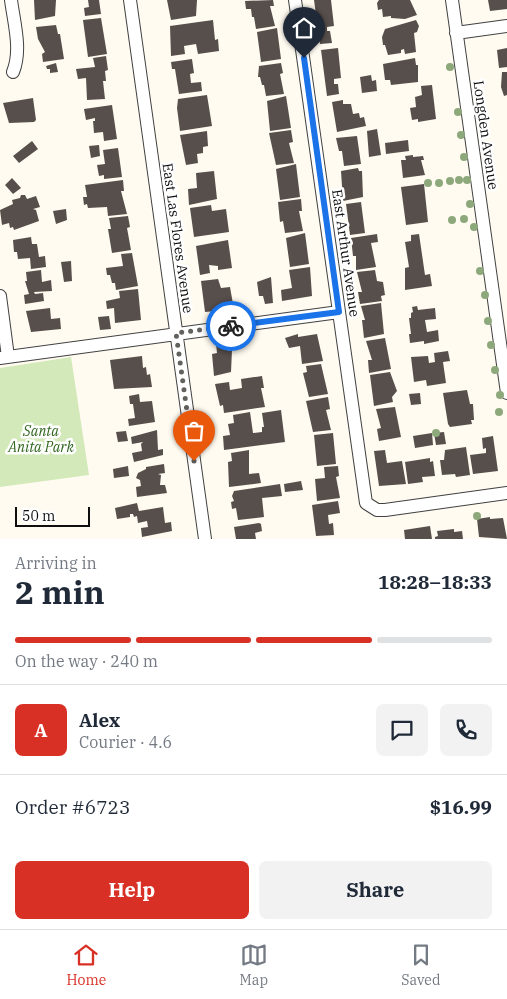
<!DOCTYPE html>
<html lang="en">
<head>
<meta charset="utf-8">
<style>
	:root { --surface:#fff; --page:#f2f2f3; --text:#1f2937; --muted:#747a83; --line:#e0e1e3; --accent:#d93025 }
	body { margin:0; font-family:"IBM Plex Serif",serif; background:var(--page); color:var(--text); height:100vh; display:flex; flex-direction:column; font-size:19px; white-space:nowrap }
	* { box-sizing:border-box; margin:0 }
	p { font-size:16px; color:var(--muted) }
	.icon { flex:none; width:28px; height:28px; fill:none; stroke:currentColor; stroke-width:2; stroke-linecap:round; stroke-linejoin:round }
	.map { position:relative; height:539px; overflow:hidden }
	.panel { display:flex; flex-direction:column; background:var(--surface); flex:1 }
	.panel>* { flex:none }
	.scale { position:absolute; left:15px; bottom:12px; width:75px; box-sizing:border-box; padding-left:5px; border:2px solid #0e0e0e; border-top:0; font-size:14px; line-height:18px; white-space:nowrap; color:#0e0e0e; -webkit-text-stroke:4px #fff; paint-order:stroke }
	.pin { position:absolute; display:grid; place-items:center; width:42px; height:42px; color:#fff; margin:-51px -21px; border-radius:50% 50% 50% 0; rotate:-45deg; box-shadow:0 0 5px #0007 }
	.pin .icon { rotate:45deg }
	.courier { position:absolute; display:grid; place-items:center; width:50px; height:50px; margin:-25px; border:4px solid #1a73e8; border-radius:50%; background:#fff; color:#222; box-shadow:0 1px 6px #0007 }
	.overview em { font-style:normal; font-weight:700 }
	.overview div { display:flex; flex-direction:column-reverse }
	.overview { display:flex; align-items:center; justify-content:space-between; height:85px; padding:0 15px }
	h1 { font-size:32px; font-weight:700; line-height:38px }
	.bar { display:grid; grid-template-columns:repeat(4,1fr); gap:8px 5px; align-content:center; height:60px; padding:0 15px }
	.bar i { height:6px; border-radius:4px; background:var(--line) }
	.bar .current { background:var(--accent) }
	.bar p { grid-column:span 4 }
	.line { display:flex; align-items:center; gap:12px; padding:0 15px; border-top:1px solid var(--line) }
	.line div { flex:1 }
	.round { display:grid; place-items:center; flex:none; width:52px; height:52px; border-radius:8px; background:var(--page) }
	.button { display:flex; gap:10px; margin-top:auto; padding:10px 15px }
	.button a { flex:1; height:58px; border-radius:8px; background:var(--accent); color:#fff; font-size:20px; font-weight:700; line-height:58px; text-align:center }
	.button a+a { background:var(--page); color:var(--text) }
	.tabs { display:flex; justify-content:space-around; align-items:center; height:70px; border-top:1px solid var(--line); background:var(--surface); font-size:14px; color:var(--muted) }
	.tabs a { display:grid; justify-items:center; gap:2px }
	.tabs .current { color:var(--accent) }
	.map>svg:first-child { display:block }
</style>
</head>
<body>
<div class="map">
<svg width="507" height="539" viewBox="0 0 507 539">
	<rect width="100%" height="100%" fill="#fffbf0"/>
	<!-- green -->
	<path fill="#d4e9b9" d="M71,357L89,475L0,487V368Z"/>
	<!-- building -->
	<path fill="#574f4b" d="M34,0H56L55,16L35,20Z
		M88,0H99L101,14L85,16L84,8L89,7Z
		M167,0H197L196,16L171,20Z
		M273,0L274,6H270L275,26L256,29L254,17H252L251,9H246L245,1Z
		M314,0H331L334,26L327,27V31H330L332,43L320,44Z
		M379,0H410L417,15L405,19L391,18V16L383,17L382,9L378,10L377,3Z
		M488,0H507V9L490,11Z
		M101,18L107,54L88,57L83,20Z
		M213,20L215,40L218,39L219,51L198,54L196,44L184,46L185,54L171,56L170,26Z
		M416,20L419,26L417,32L414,33L416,52L405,54L404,49L401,50V53L388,55L385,45H383L382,37L385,29Z
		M56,25L58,34H60L64,59L43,62L42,54L45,52L38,39L36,27Z
		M277,28L281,59L261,62L257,32Z
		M338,48L341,78L334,79V84H338L339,94L327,96L321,50Z
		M507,48V67L499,68L497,50Z
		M106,56L108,70L105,71L106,81H103L105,99L87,100L86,78L78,79L76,69L95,67L93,58Z
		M415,58L416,65H418V82L391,85L390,80H385L383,64Z
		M192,59L194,73L190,74L191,83L201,82L202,91L179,94L175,69H172L171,62Z
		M56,63L58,72L50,73V69H47L46,66Z
		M281,63L283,73L280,74L284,94L266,96L264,85H262L260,77H258L259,66Z
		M502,72H507V95L504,96L501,87Z
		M371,75L372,81L376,80L377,91L362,93L360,77Z
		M432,85L436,119L418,122V119L412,120L410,108L416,107L415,97L422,95L421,86Z
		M207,95L212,126L180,131L177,108L178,99Z
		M286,96L291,128L270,131L267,101Z
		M33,98L36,120L34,122L9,123L3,103Z
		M343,100V104H351L353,114L359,113L360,118L364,117L366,126L337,132L332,102Z
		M112,105L117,139L104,141L103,132L94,133L93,121H95V118L86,120L84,109Z
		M377,129L381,155L369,157L367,131Z
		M291,130L293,142L289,143L294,163L276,165L269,133Z
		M207,131L208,146L203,147V153L197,154L198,163L186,165L180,135Z
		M357,136L361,164L344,166L342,151H339L336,138Z
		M408,140L409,151L386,154L385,143Z
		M32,141L38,149L19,163L13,156Z
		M99,145L100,156L91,158L89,146Z
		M118,148L122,177L104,179V175L99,176L97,165L105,164L103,150Z
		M413,155V157L423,156L424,160H421L425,175L403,178L401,160H406L405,156Z
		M296,164L300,197L280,200L276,169Z
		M358,168L359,171H362L363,197L343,201L341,171Z
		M214,171L217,199L189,205L188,189L197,188L196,173Z
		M12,178L21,188L13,194L5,185Z
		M123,180L124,191H121L127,214L108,216L107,207L88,208L87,204L84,205L83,197H87L85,185Z
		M424,184L428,222L406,225L401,187Z
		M21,195H25L27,199L36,196L40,207L33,209L36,210L39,221L14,230L13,227L10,228L9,223L2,225L0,210L13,204L12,200L20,198Z
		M301,199L302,211H299L303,231L285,233L283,221L280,222L278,202Z
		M361,202L365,233L350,235L346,204Z
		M211,205L212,211L226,209L229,232L194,237L190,208Z
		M66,209L67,220L56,224L53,211Z
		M128,216L130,227L127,228L131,250L112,253L108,229H111L109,218Z
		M305,233L309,264L290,267L286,238Z
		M377,234L378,242L371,243L376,267L356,270V256H353L351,238Z
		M419,234L425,275L430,274L432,286L405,290V268L409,267L405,242L411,241V235Z
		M31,237L32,244H37L39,257L45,256L46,267L31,269L30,258L18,259L17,252H14L13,240Z
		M228,240L232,268L218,270V266L209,265L210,273L200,275L196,246Z
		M132,253L138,286L116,290L115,283H112L110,275H107L106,268L123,266L121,254Z
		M71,261L72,281L64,282L61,262Z
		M310,267L312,296L282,301L281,290L292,288L289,270Z
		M41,270L42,282L51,280L52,291L34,292L35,294L43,293L44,301L25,304L24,295L29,294L25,281H27L26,272Z
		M375,270L377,281L383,282L385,295L381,296L382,301L360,304L358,292H362L357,272Z
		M271,277L273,303L265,304L263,296H259L257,282Z
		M218,279L221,288L230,287L233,304L216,307V311L205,312L201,281Z
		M138,289L141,320L115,323L114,308L107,309L106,301L120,298L119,291Z
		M381,303L384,334L364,338L362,320H365L361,306Z
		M417,306L418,310L435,308L436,319L425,320L427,332L438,330L439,341L424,344V341L410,343L409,334H411L409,318H411V313L413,312L412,307Z
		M50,308L51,319L60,318L61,329L31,332L26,311Z
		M109,316L111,329L100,330L98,317Z
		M298,334V337L317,334L323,361L302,364L300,346L289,348L285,338Z
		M385,338L391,369L369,373L368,360H372L366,341Z
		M227,343L228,351L232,350L231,372L214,376L212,354L217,353L216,344Z
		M448,351L450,361L443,362L446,383L427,386L426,380L414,382L411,357L428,356L429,363L435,362L434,353Z
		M142,356L143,368L146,367L147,375L150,374L152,387L114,389L110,360Z
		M321,364L328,394L309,397L303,373L307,372L306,366Z
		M390,372L397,391L392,397L393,402L374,406L370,375Z
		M262,376L264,388H261L265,407L224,413L223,405L220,406L215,384L229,382L230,390L242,388L241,379Z
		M467,390L470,404H473L474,420H471L472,424L450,427L448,424L443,393Z
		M420,393L421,404L411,405L409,394Z
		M139,394L140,402L152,401L155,422L129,426L128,419L135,418L133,404H130L129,396Z
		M328,397L330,409L326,410L331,430L313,432L306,401Z
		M395,407L401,437L379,441L377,429L381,428L376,409Z
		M281,410L285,442L224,450L223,436L230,435L228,424L234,423L233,415L250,412L253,433L262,432V427H264L262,413Z
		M157,430L158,450L163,449V455L134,462L132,453L142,451L141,444L143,442L132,444L131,437Z
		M126,431L128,441L118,442L116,432Z
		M444,432L446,444L436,445L434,433Z
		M333,433L336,464L317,466L314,435Z
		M432,433L433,445L415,448L413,436Z
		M493,436L498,471L473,474L470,455L486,453V448L483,449L482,438Z
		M466,447L470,475L456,477L455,474L442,475L440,460H444L445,450Z
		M249,450V474L259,473L261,483L229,487L228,462L232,461L231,453Z
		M385,450L387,463L402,461L406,484L379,486L374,451Z
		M430,458V462L433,461L435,476L422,477L423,482L408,484L405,462Z
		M164,464L165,473L158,474L161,475L160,485H165L167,493L137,497L136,487L141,486L140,480L136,478L138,473L146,469V467Z
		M128,466L129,476L114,478L113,469Z
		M338,466L339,476L336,477L340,498L317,501L315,479L325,478L324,467Z
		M301,481L303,490L285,492L284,484Z
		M280,484L282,496L262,498L264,517L238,520L236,508L232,509L231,502L234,501L232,496L234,491Z
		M338,501L340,513L328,515L329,524L333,523L334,535L316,536L312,505Z
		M137,503L139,511L163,507L165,523L171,522L172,531L142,537L141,528L148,527L147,521L138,523L137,516L134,517L133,514H130V517L117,519L115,508Z
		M490,517V519L503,518L507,539L479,537L477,519Z
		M259,523L261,524L262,531L255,533L256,539H236L234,527Z
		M430,526L432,539H405L404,530Z
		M454,529V532L462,531L463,539H435V537L438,536L437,531Z"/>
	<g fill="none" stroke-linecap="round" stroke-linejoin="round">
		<!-- minor casing -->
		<g stroke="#414141" stroke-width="14">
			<path id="minor" d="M11,0C14,23 22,50 13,72
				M130,0L205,539
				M295,0L366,503L377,510H385L507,493
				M452,0L507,393
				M456,33L507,26
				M0,296L8,357
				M0,358L339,312"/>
		</g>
		<!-- minor -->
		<use href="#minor" stroke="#fff" stroke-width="12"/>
	</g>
	<!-- trees -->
	<g fill="#8da97c">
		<circle cx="450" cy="67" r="4"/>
		<circle cx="458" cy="112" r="4"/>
		<circle cx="461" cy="135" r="4"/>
		<circle cx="464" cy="157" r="4"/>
		<circle cx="459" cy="180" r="4"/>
		<circle cx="467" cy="180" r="4"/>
		<circle cx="450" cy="181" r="4"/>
		<circle cx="428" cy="183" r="4"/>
		<circle cx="439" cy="183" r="4"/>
		<circle cx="470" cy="204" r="4"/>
		<circle cx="464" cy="219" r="4"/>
		<circle cx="452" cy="220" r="4"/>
		<circle cx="474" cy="227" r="4"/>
		<circle cx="480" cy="271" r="4"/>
		<circle cx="485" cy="295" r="4"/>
		<circle cx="488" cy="321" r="4"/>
		<circle cx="491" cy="345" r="4"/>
		<circle cx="495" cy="370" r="4"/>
		<circle cx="500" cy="395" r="4"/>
		<circle cx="499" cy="412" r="4"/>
		<circle cx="436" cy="433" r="4"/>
		<circle cx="477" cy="516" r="4"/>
	</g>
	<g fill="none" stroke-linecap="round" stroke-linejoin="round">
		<!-- done -->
		<path stroke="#62615d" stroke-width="5" stroke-dasharray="0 9" d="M194,461L176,333L231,326"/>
		<!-- route -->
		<path stroke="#1a73e8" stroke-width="6" d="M231,326L339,312L304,58"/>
	</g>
	<g text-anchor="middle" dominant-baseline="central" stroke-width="5" stroke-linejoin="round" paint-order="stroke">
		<!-- street labels -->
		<g font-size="14" fill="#0e0e0e" stroke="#fff">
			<text transform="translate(486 135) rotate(82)">Longden Avenue</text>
			<text transform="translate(178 238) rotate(82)">East Las Flores Avenue</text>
			<text transform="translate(346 253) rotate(82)">East Arthur Avenue</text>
		</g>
		<!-- park labels -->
		<g font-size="14" font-style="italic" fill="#30661e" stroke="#fff">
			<text x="41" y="431">Santa<tspan x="41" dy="16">Anita Park</tspan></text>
		</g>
	</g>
</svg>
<div class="scale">50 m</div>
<div class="pin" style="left:194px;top:461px;background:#ea580c"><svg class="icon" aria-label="bag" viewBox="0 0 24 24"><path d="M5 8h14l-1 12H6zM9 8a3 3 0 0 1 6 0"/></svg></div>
<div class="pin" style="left:304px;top:58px;background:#1f2937"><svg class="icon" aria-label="home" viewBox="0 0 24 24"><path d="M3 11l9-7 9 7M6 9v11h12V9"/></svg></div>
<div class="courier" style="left:231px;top:326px"><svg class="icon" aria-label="bike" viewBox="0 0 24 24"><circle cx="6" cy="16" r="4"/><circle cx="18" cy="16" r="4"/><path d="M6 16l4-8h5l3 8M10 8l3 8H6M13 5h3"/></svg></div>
</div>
<section class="panel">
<div class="overview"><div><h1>2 min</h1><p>Arriving in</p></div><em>18:28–18:33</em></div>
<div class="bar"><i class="current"></i><i class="current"></i><i class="current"></i><i></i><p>On the way · 240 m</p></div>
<div class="line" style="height:90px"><b class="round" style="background:var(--accent);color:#fff">A</b><div><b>Alex</b><p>Courier · 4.6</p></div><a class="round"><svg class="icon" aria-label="chat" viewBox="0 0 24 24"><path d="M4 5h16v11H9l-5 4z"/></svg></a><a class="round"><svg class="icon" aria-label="phone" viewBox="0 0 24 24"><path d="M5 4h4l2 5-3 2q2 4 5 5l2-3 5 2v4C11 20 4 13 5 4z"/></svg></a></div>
<div class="line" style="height:65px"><div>Order #6723</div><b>$16.99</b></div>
<div class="button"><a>Help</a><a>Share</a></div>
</section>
<nav class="tabs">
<a class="current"><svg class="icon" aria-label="home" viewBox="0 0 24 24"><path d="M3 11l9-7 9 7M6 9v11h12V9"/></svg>Home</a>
<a><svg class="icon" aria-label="map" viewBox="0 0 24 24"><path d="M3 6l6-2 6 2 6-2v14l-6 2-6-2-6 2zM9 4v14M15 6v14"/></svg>Map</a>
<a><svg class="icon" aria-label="saved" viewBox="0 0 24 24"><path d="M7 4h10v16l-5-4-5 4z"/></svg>Saved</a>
</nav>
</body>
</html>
